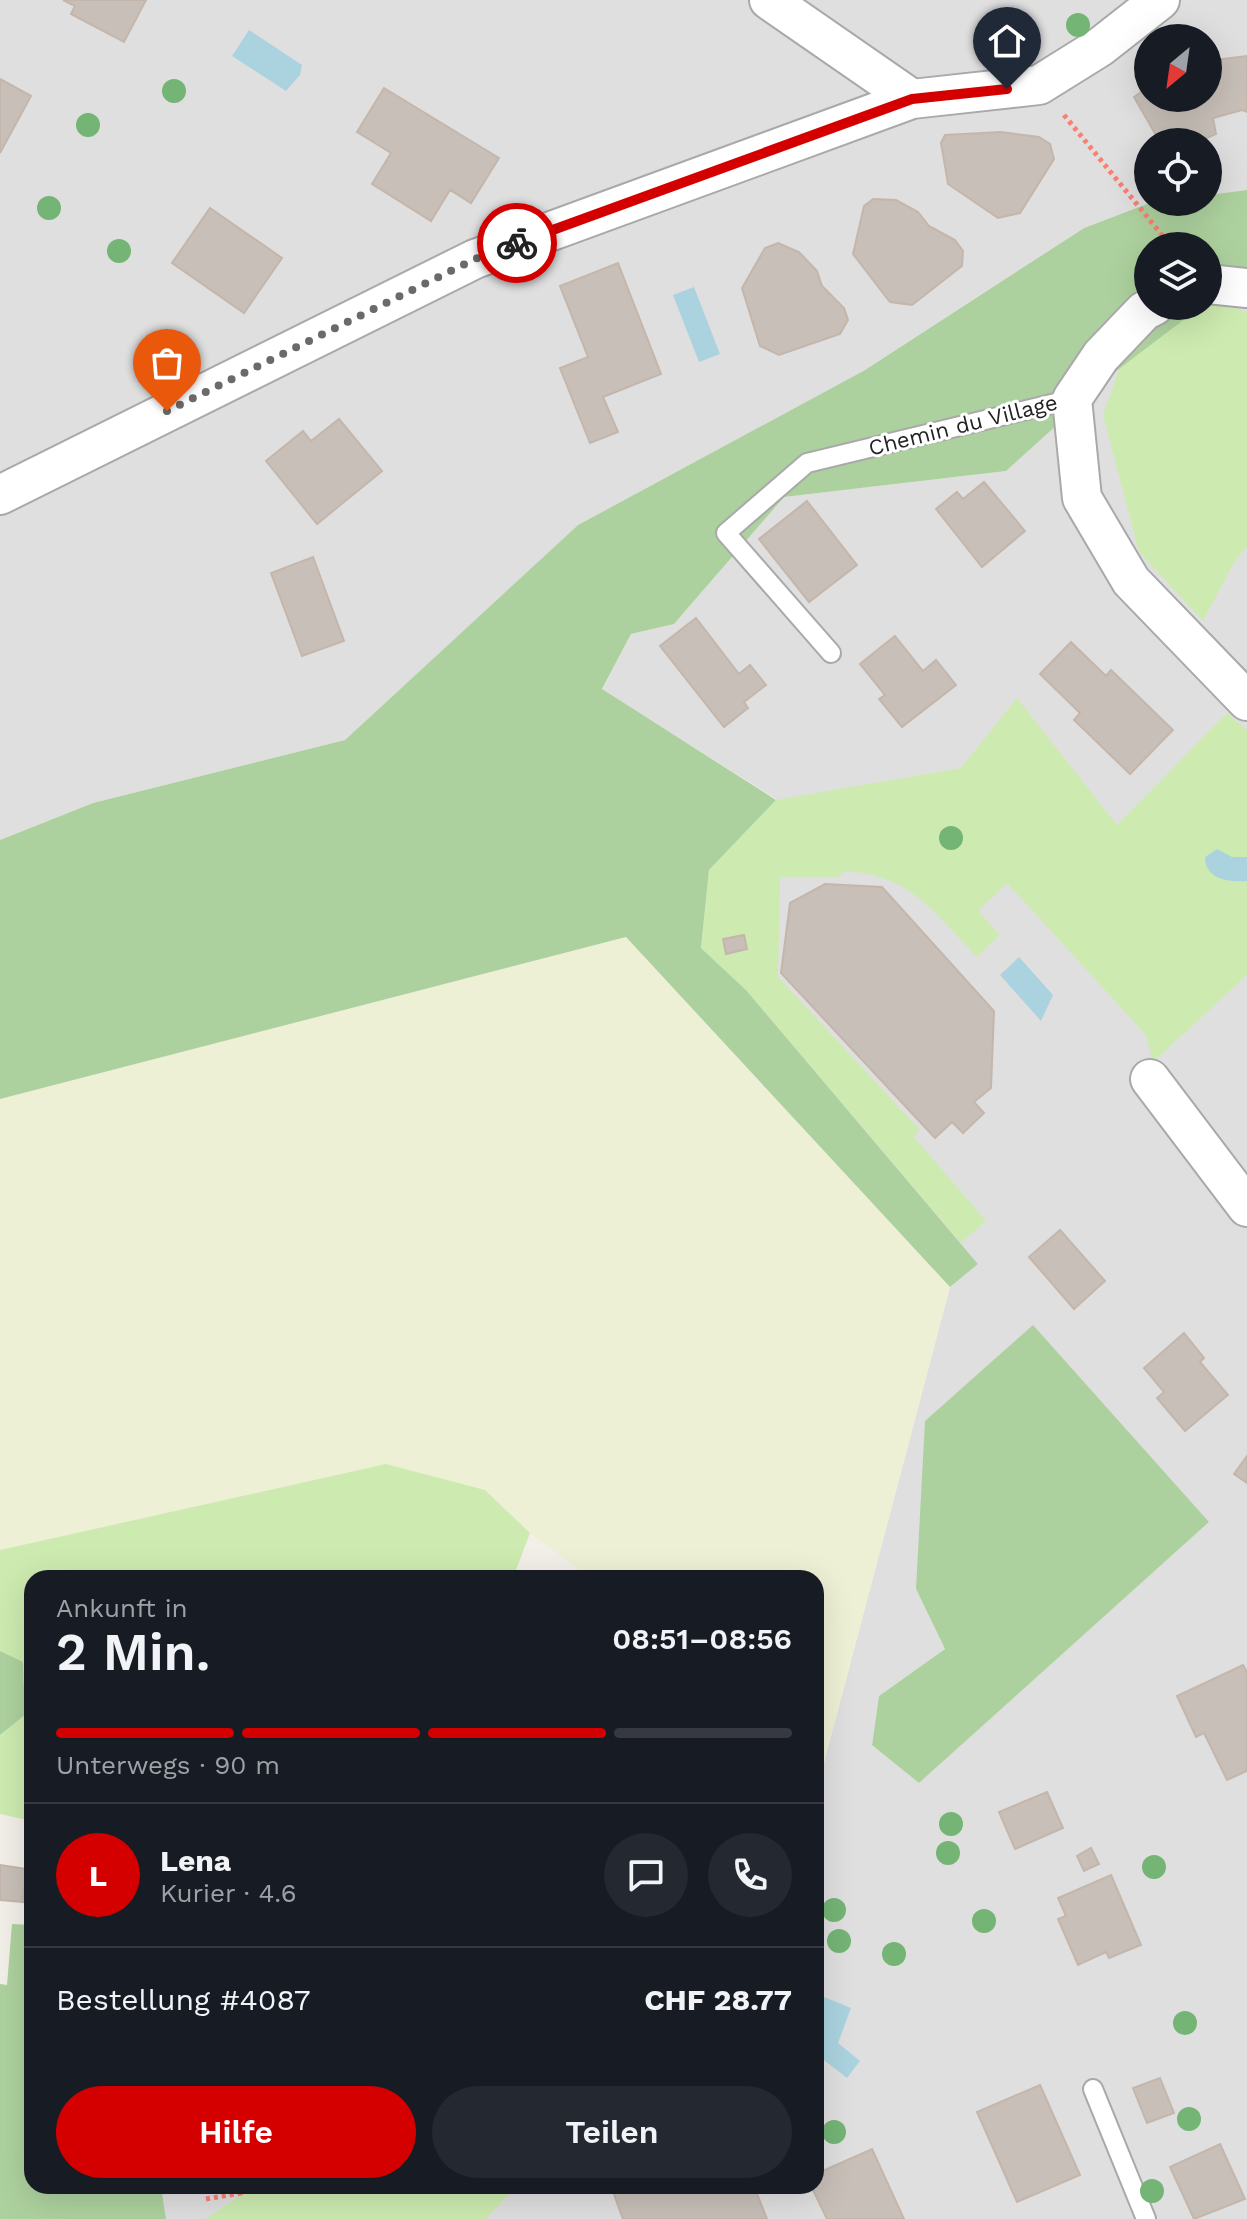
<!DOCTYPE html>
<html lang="de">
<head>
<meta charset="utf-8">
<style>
	:root { --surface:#171b24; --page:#242831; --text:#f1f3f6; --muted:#9ea1a6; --line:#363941; --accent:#d40000 }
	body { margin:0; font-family:"Work Sans",sans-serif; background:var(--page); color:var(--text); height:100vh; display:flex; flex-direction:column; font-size:30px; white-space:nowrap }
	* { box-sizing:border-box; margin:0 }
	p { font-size:26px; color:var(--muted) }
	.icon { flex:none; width:44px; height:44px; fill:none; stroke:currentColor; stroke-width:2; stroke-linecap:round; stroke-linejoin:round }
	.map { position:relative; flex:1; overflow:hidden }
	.sheet { position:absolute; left:24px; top:1570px; width:800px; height:624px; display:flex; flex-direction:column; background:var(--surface); border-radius:24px; box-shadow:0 8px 32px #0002 }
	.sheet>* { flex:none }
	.needle { width:52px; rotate:209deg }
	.fabs { position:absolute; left:1134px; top:24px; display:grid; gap:16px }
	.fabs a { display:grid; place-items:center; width:88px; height:88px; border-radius:50%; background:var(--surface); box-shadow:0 8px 32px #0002; font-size:40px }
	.pin { position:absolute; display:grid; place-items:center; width:68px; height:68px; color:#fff; margin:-82px -34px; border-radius:50% 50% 50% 0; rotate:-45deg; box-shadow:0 0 8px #0007 }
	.pin .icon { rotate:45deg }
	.courier { position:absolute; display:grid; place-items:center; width:80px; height:80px; margin:-40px; border:6px solid #d40000; border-radius:50%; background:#fff; color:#222; box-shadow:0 2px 10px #0007 }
	.summary em { font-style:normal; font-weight:600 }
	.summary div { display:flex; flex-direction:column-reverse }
	.summary { display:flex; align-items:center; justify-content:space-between; height:136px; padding:0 32px }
	h1 { font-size:52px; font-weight:600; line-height:60px }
	.bar { display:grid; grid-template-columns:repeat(4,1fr); gap:12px 8px; align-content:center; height:96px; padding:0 32px }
	.bar i { height:10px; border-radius:6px; background:var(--line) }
	.bar .on { background:var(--accent) }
	.bar p { grid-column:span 4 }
	.line { display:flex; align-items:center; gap:20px; padding:0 32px; border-top:2px solid var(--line) }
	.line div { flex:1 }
	.round { display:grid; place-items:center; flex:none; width:84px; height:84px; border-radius:42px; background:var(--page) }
	.cta { display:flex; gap:16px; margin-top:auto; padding:16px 32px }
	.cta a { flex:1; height:92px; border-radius:48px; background:var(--accent); color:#fff; font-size:32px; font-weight:600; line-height:92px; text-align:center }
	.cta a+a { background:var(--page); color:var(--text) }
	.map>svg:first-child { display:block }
</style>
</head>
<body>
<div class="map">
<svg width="1247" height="2219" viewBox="0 0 1247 2219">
	<rect width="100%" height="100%" fill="#f2efe9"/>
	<!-- residential -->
	<path fill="#e0dfdf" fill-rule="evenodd" d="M0,0H1247V190L1208,195V142H1148V202H1152L1084,228L865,370L578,525L345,740L93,803L0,840ZM1148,38H1208V98H1148Z
		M1247,299V2219H166L161,2186H816V1793L950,1287L978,1264L746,990L776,799L602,690L631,634L674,624L784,497L1006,471L1119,369L1202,306ZM1209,1522L919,1783L872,1744L879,1696L945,1649L916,1589Z"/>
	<!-- farmland -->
	<path fill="#eef0d5" d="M626,937L950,1287L816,1793V1578H590L530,1533L485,1490L0,1550V1099Z"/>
	<!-- grass -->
	<path fill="#cdebb0" d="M1210,300L1247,312V547L1236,559L1203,621L1139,552L1103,415L1119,369L1202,306H1208Z
		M1017,698L1117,825L1227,713L1247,730V975L1153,1062L1146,1035L1007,883L978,911L1000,935L977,957C935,913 911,875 845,871L838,877H780L778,977L920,1130L914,1137L986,1221L961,1243L746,990L701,948L709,870L776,800L961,768Z
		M386,1464L485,1490L530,1533L513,1578H32V1821L0,1814V1735L25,1715L23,1663L0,1651V1550Z
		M255,2186H500L510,2193L486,2219H205Z"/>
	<!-- forest -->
	<path fill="#add19e" d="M1247,190V299L1208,302V246H1148V306H1202L1119,369L1006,471L784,497L674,624L631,634L602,689L776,800L709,870L701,948L746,990L978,1264L950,1287L626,937L0,1099V840L93,803L345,740L578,525L865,370L1084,228L1152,202H1208V195Z
		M1033,1325L1209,1522L919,1783L872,1745L879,1696L945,1649L916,1589L925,1421Z
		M0,1651L23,1662L25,1715L0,1735Z
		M12,1924L32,1925V2186H161L166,2219H0V1984L7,1985Z"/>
	<!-- water -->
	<path fill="#aad3df" d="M249,30L302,65L300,75L286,91L232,56Z
		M694,287L720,354L699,362L673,295Z
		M1217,849L1232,857H1247V881C1229,882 1205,880 1205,857Z
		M1019,957L1053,995L1041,1021L1000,975Z
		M824,1997L851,2008L838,2043L860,2061L847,2078L816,2054V2017Z"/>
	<!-- building -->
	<path fill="#c7bfb8" stroke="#c4b6ab" stroke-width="2" d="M63,0H146L124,42L71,14L75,6Z
		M1247,56V112L1242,110L1213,118L1216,134L1200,141L1192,131L1173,142H1160L1134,97L1148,87V98H1208V61Z
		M0,79L31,96L0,153Z
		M384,88L499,158L471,203L450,190L431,221L372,184L391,153L357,132Z
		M1001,132L1039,137L1050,144L1054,159L1020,213L998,218L948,184L941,143L945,135Z
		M873,199L896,200L918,212L929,226L955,240L963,251L962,266L912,305L890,302L853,254L864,206Z
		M210,208L282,258L244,313L172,263Z
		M778,243L799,252L817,271L822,286L844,308L848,320L840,334L779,355L760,346L742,288L765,248Z
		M618,263L661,374L603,397L618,432L590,443L560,368L588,357L560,286Z
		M339,419L382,471L317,524L266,461L303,431L311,441Z
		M984,482L1025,531L982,567L936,509L957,492L963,499Z
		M807,501L857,565L809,602L759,539Z
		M313,557L344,641L302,656L271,573Z
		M696,618L739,674L750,665L766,685L744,702L748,708L724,727L660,646Z
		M895,636L923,671L936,660L956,685L902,727L879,699L885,695L860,664Z
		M1071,642L1106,676L1111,670L1173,730L1130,774L1074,720L1080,713L1040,674Z
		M825,884L882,887L994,1011L991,1088L974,1102L984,1113L963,1133L952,1122L935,1138L781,973L790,903Z
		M744,935L747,949L726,954L723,939Z
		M1060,1230L1105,1281L1074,1309L1029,1257Z
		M1184,1333L1204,1358L1200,1362L1228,1395L1185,1431L1157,1398L1164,1392L1144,1368Z
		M1247,1456V1483L1234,1474Z
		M1243,1665L1247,1672V1771L1227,1780L1204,1733L1196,1737L1177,1696Z
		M1047,1792L1063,1828L1015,1849L999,1812Z
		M32,1845V1904L22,1902Z
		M1091,1848L1099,1864L1084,1871L1077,1856Z
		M0,1865L27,1869L22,1902L0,1900Z
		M1111,1875L1141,1945L1109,1958L1106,1952L1078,1965L1058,1919L1066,1916L1058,1898Z
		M1160,2078L1174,2113L1147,2123L1133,2088Z
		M1040,2085L1080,2175L1017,2202L977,2112Z
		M1220,2144L1245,2199L1194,2219L1170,2167Z
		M872,2149L904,2219H827L811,2186H816V2174Z
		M611,2186H684L686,2191L699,2186H754L767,2219H623Z"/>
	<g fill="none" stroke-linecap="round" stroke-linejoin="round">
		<!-- lane casing -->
		<g stroke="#a9a9a9" stroke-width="22">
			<path id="lane" d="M831,653L726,533L807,463L1072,399
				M1093,2089L1146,2219"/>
		</g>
		<!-- street casing -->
		<g stroke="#a9a9a9" stroke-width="42">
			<path id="street" d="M769,0L912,99
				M1208,284L1247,288
				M1154,306L1144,311L1101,356L1072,399L1082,498L1131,581L1247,701
				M0,495L475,259L912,99L1039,85L1100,47L1160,0
				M1150,1079L1247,1207"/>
		</g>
		<!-- path -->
		<path stroke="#fa8072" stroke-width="5" stroke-dasharray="4 4" stroke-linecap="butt" d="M1064,115L1171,246
			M206,2199L241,2193L248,2186"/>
		<!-- lane -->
		<use href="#lane" stroke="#fff" stroke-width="18"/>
		<!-- street -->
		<use href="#street" stroke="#fff" stroke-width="38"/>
	</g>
	<!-- trees -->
	<g fill="#74b475">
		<circle cx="1078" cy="25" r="12"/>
		<circle cx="990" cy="32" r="12"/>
		<circle cx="174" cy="91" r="12"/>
		<circle cx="88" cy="125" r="12"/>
		<circle cx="49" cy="208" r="12"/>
		<circle cx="119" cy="251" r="12"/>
		<circle cx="951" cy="838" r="12"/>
		<circle cx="951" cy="1824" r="12"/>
		<circle cx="948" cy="1853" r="12"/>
		<circle cx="1154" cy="1867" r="12"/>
		<circle cx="834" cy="1910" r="12"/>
		<circle cx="984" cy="1921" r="12"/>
		<circle cx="839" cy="1941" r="12"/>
		<circle cx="894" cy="1954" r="12"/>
		<circle cx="1185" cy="2023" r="12"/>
		<circle cx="1189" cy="2119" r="12"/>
		<circle cx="834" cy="2132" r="12"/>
		<circle cx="1152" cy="2191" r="12"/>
	</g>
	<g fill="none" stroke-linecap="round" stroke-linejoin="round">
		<!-- done -->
		<path stroke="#6b6a68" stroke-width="8" stroke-dasharray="0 14.4" d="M167,411L475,259L517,243"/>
		<!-- route -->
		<path stroke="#d40000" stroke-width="10" d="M517,243L912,99L1007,89"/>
	</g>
	<g text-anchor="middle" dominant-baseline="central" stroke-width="6" stroke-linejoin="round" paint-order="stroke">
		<!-- street labels -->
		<g font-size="22" fill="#222" stroke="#fff">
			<text transform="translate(963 425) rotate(-14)">Chemin du Village</text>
		</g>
	</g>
</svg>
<div class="fabs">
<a><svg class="needle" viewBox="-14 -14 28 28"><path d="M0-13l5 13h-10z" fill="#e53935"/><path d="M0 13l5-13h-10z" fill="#9ea1a6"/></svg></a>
<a><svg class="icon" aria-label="locate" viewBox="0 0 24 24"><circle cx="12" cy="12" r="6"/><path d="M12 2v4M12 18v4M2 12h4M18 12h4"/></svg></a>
<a><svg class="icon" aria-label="layers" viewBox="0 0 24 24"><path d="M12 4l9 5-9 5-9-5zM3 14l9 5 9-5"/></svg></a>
</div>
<div class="pin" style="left:167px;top:411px;background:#ea580c"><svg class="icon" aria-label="bag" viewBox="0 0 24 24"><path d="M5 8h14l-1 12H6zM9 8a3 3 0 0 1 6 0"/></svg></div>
<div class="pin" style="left:1007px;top:89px;background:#1f2937"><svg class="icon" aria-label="home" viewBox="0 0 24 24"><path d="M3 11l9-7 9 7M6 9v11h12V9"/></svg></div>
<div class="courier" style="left:517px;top:243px"><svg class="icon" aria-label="bike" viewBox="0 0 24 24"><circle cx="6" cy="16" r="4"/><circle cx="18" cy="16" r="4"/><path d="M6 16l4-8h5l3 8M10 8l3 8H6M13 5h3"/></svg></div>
<section class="sheet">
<div class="summary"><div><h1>2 Min.</h1><p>Ankunft in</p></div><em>08:51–08:56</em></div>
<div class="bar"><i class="on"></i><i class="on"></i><i class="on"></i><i></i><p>Unterwegs · 90 m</p></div>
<div class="line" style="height:144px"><b class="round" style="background:var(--accent);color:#fff">L</b><div><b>Lena</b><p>Kurier · 4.6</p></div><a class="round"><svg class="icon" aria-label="chat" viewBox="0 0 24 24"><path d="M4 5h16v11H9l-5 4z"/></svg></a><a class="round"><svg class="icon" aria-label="phone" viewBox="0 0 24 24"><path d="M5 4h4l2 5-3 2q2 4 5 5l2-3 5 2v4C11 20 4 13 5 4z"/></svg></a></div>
<div class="line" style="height:104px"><div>Bestellung #4087</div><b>CHF 28.77</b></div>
<div class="cta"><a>Hilfe</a><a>Teilen</a></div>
</section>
</div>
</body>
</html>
